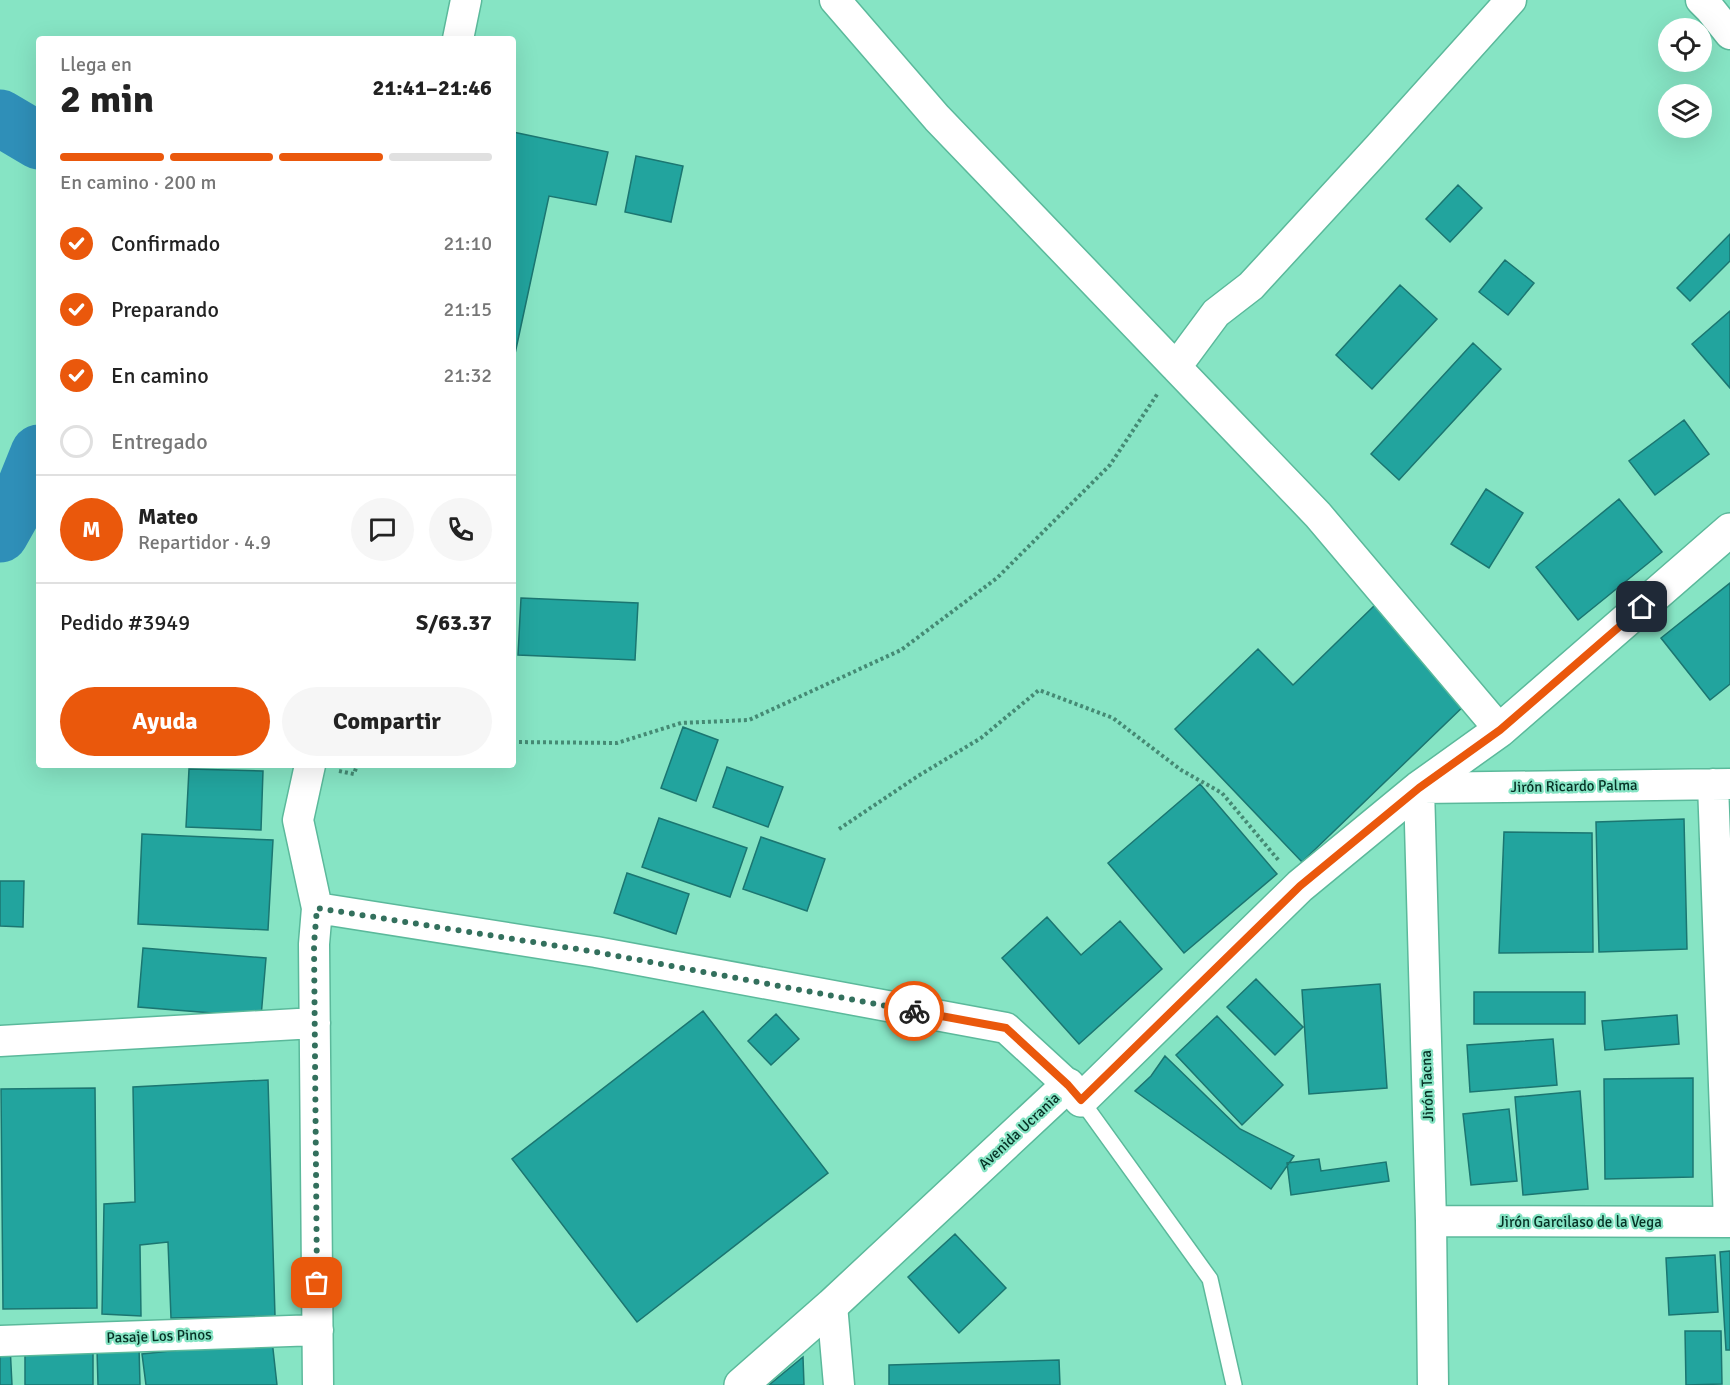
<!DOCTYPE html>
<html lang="es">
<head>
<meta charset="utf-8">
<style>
	:root { --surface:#fff; --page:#f6f6f6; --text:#222; --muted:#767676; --line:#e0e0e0; --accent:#ea580c }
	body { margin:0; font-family:Signika,sans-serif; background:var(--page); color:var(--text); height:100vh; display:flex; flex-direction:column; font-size:22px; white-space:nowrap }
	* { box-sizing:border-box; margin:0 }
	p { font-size:20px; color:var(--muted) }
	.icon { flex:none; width:33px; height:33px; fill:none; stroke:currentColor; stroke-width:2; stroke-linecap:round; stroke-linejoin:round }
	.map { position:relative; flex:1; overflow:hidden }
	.panel { position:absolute; left:36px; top:36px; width:480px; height:732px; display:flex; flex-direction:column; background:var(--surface); border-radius:6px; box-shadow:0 6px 24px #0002 }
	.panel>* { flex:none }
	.tools { position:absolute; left:1658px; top:18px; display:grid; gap:12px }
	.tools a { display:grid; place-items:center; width:54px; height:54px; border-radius:50%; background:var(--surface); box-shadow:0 6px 24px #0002; font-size:30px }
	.pin { position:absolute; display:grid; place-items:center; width:51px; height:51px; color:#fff; margin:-26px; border-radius:12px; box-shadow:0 3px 9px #0006 }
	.courier { position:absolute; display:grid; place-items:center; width:60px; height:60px; margin:-30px; border:4px solid #ea580c; border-radius:50%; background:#fff; color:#222; box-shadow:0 2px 8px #0007 }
	.overview em { font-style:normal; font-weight:700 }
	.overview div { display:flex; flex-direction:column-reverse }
	.overview { display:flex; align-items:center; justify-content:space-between; height:102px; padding:0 24px }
	h1 { font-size:39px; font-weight:700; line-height:45px }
	.bar { display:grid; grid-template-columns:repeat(4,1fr); gap:9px 6px; align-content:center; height:72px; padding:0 24px }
	.bar i { height:8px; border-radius:4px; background:var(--line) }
	.bar .current { background:var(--accent) }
	.bar p { grid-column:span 4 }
	.line { display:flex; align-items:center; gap:15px; padding:0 24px; border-top:2px solid var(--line) }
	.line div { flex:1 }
	.round { display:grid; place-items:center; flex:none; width:63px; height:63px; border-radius:32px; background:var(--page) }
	ol { padding:0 24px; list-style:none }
	li { display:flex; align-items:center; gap:18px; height:66px }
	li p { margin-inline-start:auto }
	li .icon { padding:6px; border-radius:50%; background:var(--accent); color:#fff; stroke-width:4 }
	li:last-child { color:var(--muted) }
	li i { width:33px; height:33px; border:3px solid var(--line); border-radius:50% }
	.cta { display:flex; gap:12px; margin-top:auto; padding:12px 24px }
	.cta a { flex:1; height:69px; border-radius:36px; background:var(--accent); color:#fff; font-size:24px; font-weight:700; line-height:69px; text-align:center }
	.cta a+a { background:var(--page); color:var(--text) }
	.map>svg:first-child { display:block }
</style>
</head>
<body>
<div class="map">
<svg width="1730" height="1385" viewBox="0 0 1730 1385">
	<rect width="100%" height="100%" fill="#86e4c4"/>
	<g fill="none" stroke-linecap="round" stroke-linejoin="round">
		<!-- river -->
		<path stroke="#2f8fb8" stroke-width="57" d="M0,118L39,141
			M0,534L22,495L39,453"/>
	</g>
	<!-- building -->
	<path fill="#22a49e" stroke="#1b7671" stroke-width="1.5" d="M513,132L608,152L596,205L549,196L513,363Z
		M636,156L683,166L671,222L625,212Z
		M1458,185L1482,208L1450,242L1426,219Z
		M1730,234V261L1690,301L1677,288Z
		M1505,260L1534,283L1508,315L1479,292Z
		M1400,285L1437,319L1372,389L1336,355Z
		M1730,311V388L1692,344Z
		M1473,343L1501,369L1399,480L1371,454Z
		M1684,420L1709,454L1655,495L1629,461Z
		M1486,489L1523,513L1489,568L1451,544Z
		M1619,499L1662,552L1578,620L1536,567Z
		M1730,583V684L1710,700L1661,638Z
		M521,598L638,603L635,660L518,655Z
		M1377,603L1470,700L1302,862L1175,729L1258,649L1293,685Z
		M683,727L718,740L696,801L661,788Z
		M727,767L783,787L768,827L713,807Z
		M189,769L263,771L261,830L186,827Z
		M1200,784L1277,874L1184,953L1108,863Z
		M659,818L747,848L730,897L642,867Z
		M1684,819L1687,949L1599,952L1596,822Z
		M1504,832L1592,833L1593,952L1499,953Z
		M142,834L273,840L268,930L138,924Z
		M761,837L825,859L807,911L743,889Z
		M627,873L689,894L676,934L614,913Z
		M0,881H24L23,927L0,926Z
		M1047,917L1081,955L1120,921L1162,969L1079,1044L1002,958Z
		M143,948L266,958L261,1017L138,1007Z
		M1256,979L1303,1027L1275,1055L1227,1007Z
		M1380,984L1387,1088L1309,1094L1302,990Z
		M1474,992H1585V1024H1474Z
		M703,1011L828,1173L637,1322L512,1159Z
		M776,1014L799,1039L771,1065L748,1041Z
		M1677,1015L1679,1044L1605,1050L1602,1021Z
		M1217,1016L1283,1085L1242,1125L1176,1055Z
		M1553,1039L1557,1085L1470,1092L1467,1045Z
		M1165,1056L1240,1129L1294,1156L1271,1189L1135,1091L1151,1076Z
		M1693,1078V1177L1605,1179L1604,1079Z
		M268,1080L275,1316L171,1318L168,1242L140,1245L141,1316L102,1314L104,1204L135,1202L133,1087Z
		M95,1088L97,1308L3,1309L1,1089Z
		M1580,1091L1588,1189L1523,1195L1515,1097Z
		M1509,1109L1517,1181L1471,1185L1463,1114Z
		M1319,1159L1321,1171L1386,1162L1389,1181L1291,1195L1287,1163Z
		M955,1234L1006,1288L959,1333L908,1277Z
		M1730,1251V1350H1726L1720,1252Z
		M1715,1255L1718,1312L1669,1315L1666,1258Z
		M1685,1331H1721L1722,1384L1686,1385Z
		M272,1340L277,1385H146L142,1354Z
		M0,1345H10L12,1385H0Z
		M139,1347L140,1385H98L97,1349Z
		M93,1351V1385H25V1352Z
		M803,1357L804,1385H769Z
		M1059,1360L1060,1385H889V1365Z"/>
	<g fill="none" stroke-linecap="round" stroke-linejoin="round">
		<!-- service casing -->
		<g stroke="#5bb99b" stroke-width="18">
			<path id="service" d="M1081,1100L1210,1279L1234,1385"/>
		</g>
		<!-- minor casing -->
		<g stroke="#5bb99b" stroke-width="33">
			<path id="minor" d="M835,0L937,118L1318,515L1500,730
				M1701,0L1710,9L1730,34
				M458,39L466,0
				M1176,367L1216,313L1251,286L1378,148L1511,0
				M310,765L298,820L317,908L314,944L318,1385
				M1713,784L1729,1222
				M317,908L596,952L1006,1028L1068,1085
				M0,1041L315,1023
				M1431,1221L1730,1222
				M832,1305L839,1385
				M0,1341L318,1330
				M1433,1385L1431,1221L1419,788L1730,784"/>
		</g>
		<!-- secondary casing -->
		<g stroke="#5bb99b" stroke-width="36">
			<path id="secondary" d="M741,1385L832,1305L1068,1085L1081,1100L1300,886L1419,788L1500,730L1730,530"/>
		</g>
		<!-- path -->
		<path stroke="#458a74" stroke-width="4" stroke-dasharray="3 3" stroke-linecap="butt" d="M513,742L617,743L681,723L749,720L901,650L997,578L1110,465L1158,393
			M339,771L354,774L357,765
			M839,829L918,776L981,738L1039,690L1113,718L1181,770L1222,793L1280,862"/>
		<!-- service -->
		<use href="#service" stroke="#fff" stroke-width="15"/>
		<!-- minor -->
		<use href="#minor" stroke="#fff" stroke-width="30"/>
		<!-- secondary -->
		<use href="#secondary" stroke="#fff" stroke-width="33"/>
	</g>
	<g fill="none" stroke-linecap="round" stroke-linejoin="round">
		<!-- done -->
		<path stroke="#33705d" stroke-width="6" stroke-dasharray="0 10.8" d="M317,1283L314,944L317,908L596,952L914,1011"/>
		<!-- route -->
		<path stroke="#ea580c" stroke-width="8" d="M914,1011L1006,1028L1068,1085L1081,1100L1300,886L1419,788L1500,730L1642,607"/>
	</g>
	<g text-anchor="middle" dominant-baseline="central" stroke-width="4.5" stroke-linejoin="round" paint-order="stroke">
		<!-- street labels -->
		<g font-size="15" fill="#063125" stroke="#86e4c4">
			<text transform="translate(1574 786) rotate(-1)">Jirón Ricardo Palma</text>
			<text transform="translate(1427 1086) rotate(-92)">Jirón Tacna</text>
			<text transform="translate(1019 1131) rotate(-43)">Avenida Ucrania</text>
			<text x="1580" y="1222">Jirón Garcilaso de la Vega</text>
			<text transform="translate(159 1336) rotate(-2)">Pasaje Los Pinos</text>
		</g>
	</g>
</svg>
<div class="tools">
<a><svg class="icon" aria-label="locate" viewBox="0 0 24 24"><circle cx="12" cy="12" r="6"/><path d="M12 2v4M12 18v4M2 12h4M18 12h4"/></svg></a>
<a><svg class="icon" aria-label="layers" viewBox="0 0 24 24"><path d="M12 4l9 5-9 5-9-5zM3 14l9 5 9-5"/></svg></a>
</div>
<div class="pin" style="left:317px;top:1283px;background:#ea580c"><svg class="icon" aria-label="bag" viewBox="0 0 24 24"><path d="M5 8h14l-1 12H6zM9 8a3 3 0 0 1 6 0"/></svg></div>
<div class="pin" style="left:1642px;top:607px;background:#1f2937"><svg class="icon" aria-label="home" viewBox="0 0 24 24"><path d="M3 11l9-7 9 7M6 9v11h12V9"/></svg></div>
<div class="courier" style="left:914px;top:1011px"><svg class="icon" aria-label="bike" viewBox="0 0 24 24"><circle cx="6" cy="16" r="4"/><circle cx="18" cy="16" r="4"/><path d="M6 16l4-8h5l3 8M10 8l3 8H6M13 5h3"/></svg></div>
<section class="panel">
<div class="overview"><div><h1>2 min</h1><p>Llega en</p></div><em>21:41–21:46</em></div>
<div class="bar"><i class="current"></i><i class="current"></i><i class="current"></i><i></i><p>En camino · 200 m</p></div>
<ol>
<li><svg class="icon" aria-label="check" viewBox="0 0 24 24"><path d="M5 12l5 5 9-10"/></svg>Confirmado<p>21:10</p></li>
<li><svg class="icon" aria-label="check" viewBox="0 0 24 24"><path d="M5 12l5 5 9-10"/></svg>Preparando<p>21:15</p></li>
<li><svg class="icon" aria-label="check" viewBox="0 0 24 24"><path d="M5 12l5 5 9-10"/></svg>En camino<p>21:32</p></li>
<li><i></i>Entregado</li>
</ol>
<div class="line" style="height:108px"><b class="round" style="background:var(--accent);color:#fff">M</b><div><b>Mateo</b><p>Repartidor · 4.9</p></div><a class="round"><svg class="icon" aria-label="chat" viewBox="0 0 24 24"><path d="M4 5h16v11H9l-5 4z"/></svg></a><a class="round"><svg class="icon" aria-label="phone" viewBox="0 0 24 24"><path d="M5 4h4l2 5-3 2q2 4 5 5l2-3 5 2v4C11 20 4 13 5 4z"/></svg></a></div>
<div class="line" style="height:78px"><div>Pedido #3949</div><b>S/63.37</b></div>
<div class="cta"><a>Ayuda</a><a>Compartir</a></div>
</section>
</div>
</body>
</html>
